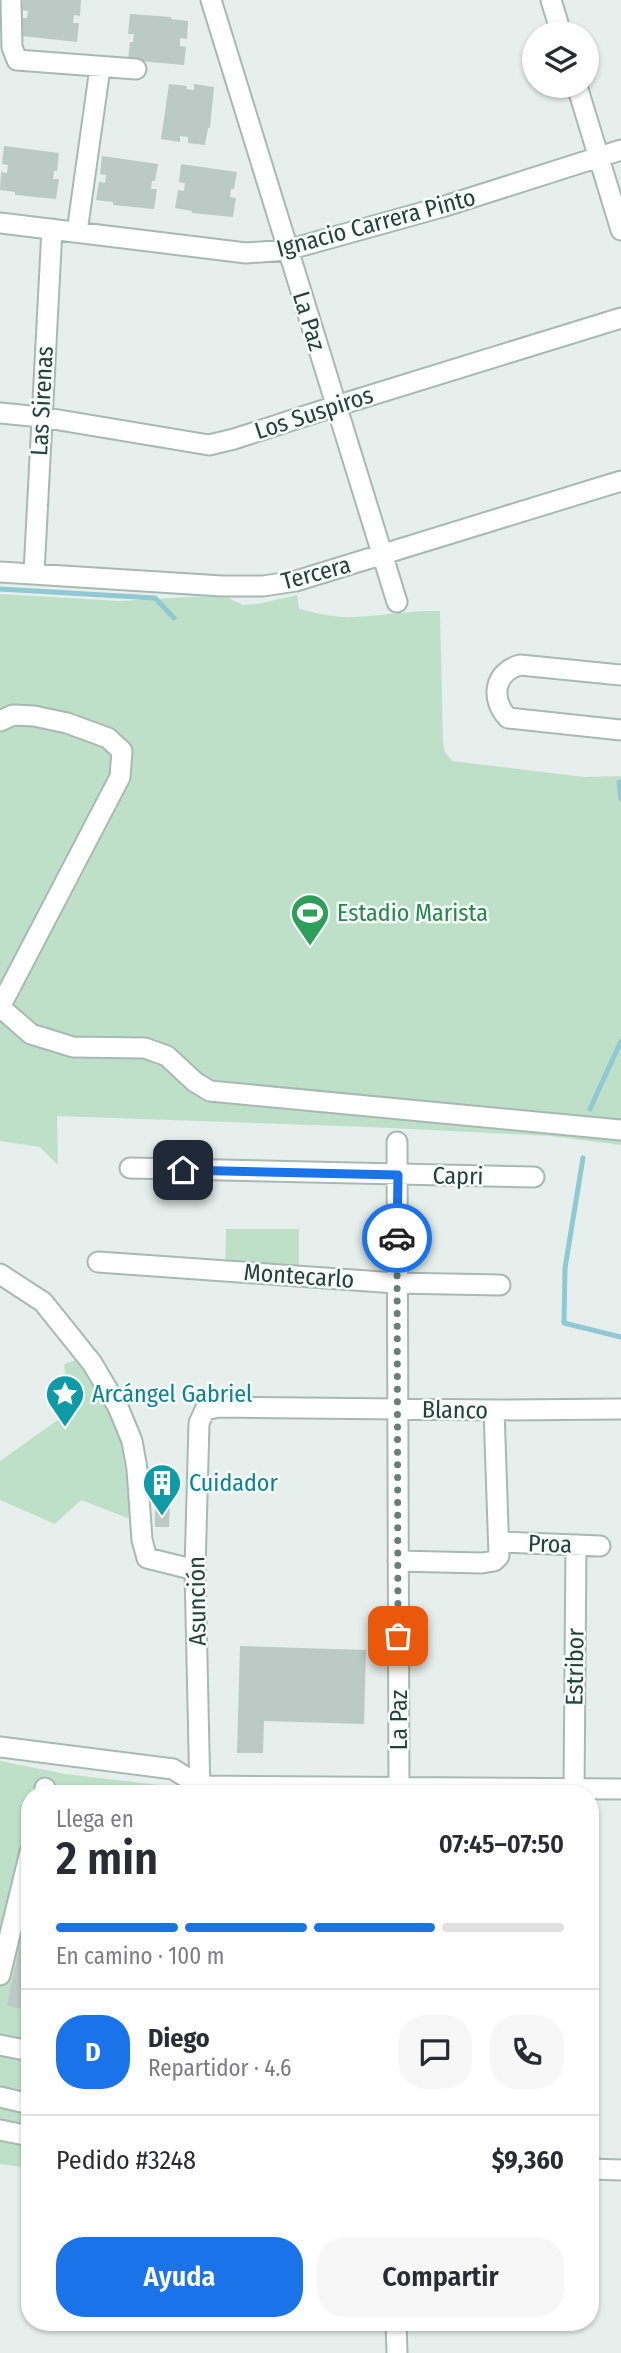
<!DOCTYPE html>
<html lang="es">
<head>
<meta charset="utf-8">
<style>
	:root { --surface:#fff; --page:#f7f7f7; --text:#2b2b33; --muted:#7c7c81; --line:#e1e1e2; --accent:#1a73e8 }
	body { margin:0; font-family:"Fira Sans Condensed",sans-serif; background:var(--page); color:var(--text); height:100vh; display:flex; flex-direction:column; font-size:26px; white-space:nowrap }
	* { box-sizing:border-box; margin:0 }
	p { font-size:23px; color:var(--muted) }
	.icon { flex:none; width:38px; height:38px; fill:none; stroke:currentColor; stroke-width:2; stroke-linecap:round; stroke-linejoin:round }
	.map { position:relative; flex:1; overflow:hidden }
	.drawer { position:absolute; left:21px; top:1785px; width:578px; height:546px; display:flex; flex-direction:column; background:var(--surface); border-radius:28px; box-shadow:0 2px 5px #0004 }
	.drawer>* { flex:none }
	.tools { position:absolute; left:522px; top:21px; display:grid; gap:14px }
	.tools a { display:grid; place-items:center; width:77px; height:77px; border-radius:50%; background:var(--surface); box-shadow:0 2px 5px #0004; font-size:35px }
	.pin { position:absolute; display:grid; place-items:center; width:60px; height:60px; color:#fff; margin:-30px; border-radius:14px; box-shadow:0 4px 10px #0006 }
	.courier { position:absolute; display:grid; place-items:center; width:70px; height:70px; margin:-35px; border:5px solid #1a73e8; border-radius:50%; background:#fff; color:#222; box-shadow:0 2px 9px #0007 }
	.head em { font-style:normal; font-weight:600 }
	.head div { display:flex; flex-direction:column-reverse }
	.head { display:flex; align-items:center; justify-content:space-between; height:119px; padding:0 35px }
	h1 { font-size:46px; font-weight:600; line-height:52px }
	.bar { display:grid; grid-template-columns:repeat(4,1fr); gap:10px 7px; align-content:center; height:84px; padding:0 35px }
	.bar i { height:9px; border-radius:5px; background:var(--line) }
	.bar .selected { background:var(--accent) }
	.bar p { grid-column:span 4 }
	.line { display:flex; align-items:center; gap:18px; padding:0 35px; border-top:2px solid var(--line) }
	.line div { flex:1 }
	.round { display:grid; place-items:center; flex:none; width:74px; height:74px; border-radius:28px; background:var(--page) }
	.cta { display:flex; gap:14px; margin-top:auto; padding:14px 35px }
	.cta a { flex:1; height:80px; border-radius:28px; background:var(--accent); color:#fff; font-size:28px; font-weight:600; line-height:80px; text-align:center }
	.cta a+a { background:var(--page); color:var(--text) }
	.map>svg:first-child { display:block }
</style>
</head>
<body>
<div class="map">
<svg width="621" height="2353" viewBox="0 0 621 2353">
	<rect width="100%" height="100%" fill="#e6efeb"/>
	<!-- green -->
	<path fill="#bfe0c8" d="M0,594L119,601L207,596L229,598L243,605L258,604L297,595L299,609C316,613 335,618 353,617C382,616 411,610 440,611L443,742L445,752L452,761L584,777L621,776V1145L550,1136L370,1127L57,1116L58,1165L40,1147L0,1141Z
		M226,1229H299V1276H225Z
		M76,1360L111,1411L127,1452L130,1519L81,1500L55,1524L0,1500V1461L69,1412L64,1364Z
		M0,1761L65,1774L177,1787L182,1794H30V2168L0,2164Z"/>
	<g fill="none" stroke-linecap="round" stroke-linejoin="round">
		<!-- stream -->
		<path stroke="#8ec9d4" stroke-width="5" d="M0,589L155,598L174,618
			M619,782L621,799
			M590,1109L621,1041
			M583,1158L565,1268L564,1323L621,1337"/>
	</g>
	<!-- building -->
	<path fill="#bbcac4" d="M23,0H81L80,16L74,15L73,23H79L77,42L22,36L23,18H27L28,11L22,10Z
		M130,14L171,17V19L188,21L187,39L180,38V46L186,47L184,65L128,60L130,42H133L134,34H128Z
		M169,84L187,86L186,89L194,90V84L214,87L210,128H208L205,145L188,143V137L180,136V142L161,139Z
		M4,146L59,153L57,171H54L53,179H59L56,199L15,195V192L0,190L1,172L7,173L8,165L2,164Z
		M102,156L158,164L155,181H152L151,189H157L154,209L113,205V202L96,200L99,182L105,183L106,175L100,174Z
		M181,164L237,172L234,189H231L230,197L236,198L233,217L192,213V211L175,208L178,190L184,191L185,183L179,182Z
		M155,1506H170L169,1527H155Z
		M240,1646L366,1650L364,1724L264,1721L263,1753H237Z
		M22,1934L30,1935V2010L7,2006Z"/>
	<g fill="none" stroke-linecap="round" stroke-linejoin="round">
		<!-- minor casing -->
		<g stroke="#a8b8b2" stroke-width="23">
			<path id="minor" d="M11,0L12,47L17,60L136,69
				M211,0L397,602
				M551,0L561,33
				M577,86L621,230
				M0,223L246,253L287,250L442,207L621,150
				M77,232L100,68
				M0,413L41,417L209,445L234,439L336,406L621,318
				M0,572L222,586H263L296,581L621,481
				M34,573L52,229
				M621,675L520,665C494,672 490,699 508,718L621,730
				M0,721L13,715L34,716L67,723L108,738L122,751L120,777L0,1007
				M0,1007L31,1034L73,1047L145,1048L167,1056L195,1082L210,1091L621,1130
				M397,1142L399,1794
				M130,1168L534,1177
				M98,1262L396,1283L500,1285
				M0,1274L43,1302L92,1363L118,1407L132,1441L137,1469L142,1540L147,1558L195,1570
				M499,1542L600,1546
				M398,1561L482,1563L494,1561L499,1556L494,1410
				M0,1747L173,1769L200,1786L621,1789
				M574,1790L576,1545
				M44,1794L45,1788
				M200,1794L195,1570L199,1423L205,1410L219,1407L494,1410L621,1409
				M0,1975L30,1852
				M0,2045L30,2051
				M0,2097L30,2104
				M0,2130L30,2136
				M590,2169L621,2170
				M396,2322L397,2353"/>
		</g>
		<!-- minor -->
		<use href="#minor" stroke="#fff" stroke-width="19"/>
	</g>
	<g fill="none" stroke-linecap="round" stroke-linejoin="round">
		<!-- done -->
		<path stroke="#687f78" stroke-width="7" stroke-dasharray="0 12.6" d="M397,1238L398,1636"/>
		<!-- route -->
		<path stroke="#1a73e8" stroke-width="9" d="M183,1170L398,1175L397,1238"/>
	</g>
	<!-- icons -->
	<defs>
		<g id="stadium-pin" transform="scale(2.0125)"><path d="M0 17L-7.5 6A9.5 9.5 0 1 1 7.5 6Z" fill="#2e9e5b" stroke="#f7fbf9"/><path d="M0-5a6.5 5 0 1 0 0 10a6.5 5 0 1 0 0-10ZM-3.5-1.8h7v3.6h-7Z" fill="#fff"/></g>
		<g id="sight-pin" transform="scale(2.0125)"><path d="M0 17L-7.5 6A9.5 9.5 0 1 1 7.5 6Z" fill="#0f9aa8" stroke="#f7fbf9"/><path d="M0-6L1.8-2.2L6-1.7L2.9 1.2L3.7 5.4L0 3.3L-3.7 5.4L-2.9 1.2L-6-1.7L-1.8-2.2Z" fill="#fff"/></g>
		<g id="building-pin" transform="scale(2.0125)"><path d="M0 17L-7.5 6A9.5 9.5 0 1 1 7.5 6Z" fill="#0f9aa8" stroke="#f7fbf9"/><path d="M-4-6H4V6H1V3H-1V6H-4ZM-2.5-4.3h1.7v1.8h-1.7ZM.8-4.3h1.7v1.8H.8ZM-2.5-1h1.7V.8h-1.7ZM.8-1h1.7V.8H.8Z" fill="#fff"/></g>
	</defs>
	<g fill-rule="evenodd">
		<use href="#stadium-pin" x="310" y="913"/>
		<use href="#sight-pin" x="65" y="1394"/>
		<use href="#building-pin" x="162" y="1483"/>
	</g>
	<g text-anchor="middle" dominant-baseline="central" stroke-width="5" stroke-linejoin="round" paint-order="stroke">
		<!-- street labels -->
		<g font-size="24" fill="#24423a" stroke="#f7fbf9">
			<text transform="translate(376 223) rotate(-15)">Ignacio Carrera Pinto</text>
			<text transform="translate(309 321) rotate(73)">La Paz</text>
			<text transform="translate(42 401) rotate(-87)">Las Sirenas</text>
			<text transform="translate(314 413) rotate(-18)">Los Suspiros</text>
			<text transform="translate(316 573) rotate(-15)">Tercera</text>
			<text transform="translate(458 1176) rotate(1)">Capri</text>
			<text transform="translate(299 1276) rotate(4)">Montecarlo</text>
			<text transform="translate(455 1410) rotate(1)">Blanco</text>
			<text transform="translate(550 1544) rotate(2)">Proa</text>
			<text transform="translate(197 1601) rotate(-91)">Asunción</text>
			<text transform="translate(575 1667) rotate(-89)">Estribor</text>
			<text transform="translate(399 1720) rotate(-90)">La Paz</text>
		</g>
		<!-- leisure labels -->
		<g font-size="24" fill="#27864d" stroke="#f7fbf9" text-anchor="start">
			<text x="337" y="913">Estadio Marista</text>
		</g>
		<!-- culture labels -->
		<g font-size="24" fill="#0d838f" stroke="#f7fbf9" text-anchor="start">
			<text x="92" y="1394">Arcángel Gabriel</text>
			<text x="189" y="1483">Cuidador</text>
		</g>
	</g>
</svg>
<div class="tools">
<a><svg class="icon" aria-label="layers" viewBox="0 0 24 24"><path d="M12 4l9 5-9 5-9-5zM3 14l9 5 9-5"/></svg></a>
</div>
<div class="pin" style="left:398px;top:1636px;background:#ea580c"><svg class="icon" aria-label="bag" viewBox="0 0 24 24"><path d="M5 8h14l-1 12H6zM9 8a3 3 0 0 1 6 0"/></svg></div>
<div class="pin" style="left:183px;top:1170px;background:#1f2937"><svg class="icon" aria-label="home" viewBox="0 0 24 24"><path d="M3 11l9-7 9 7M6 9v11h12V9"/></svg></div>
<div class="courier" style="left:397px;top:1238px"><svg class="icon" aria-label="car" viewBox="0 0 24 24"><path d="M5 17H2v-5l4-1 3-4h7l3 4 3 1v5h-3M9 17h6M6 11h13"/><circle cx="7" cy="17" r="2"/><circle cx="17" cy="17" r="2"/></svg></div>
<section class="drawer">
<div class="head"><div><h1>2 min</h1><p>Llega en</p></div><em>07:45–07:50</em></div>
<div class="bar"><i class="selected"></i><i class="selected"></i><i class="selected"></i><i></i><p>En camino · 100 m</p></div>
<div class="line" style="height:126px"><b class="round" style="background:var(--accent);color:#fff">D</b><div><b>Diego</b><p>Repartidor · 4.6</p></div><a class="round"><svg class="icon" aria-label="chat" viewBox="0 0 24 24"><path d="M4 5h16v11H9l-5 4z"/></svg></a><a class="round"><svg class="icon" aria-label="phone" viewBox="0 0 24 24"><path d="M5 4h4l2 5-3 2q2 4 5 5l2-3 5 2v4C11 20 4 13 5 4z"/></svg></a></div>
<div class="line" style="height:91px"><div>Pedido #3248</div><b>$9,360</b></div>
<div class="cta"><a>Ayuda</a><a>Compartir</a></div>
</section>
</div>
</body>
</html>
